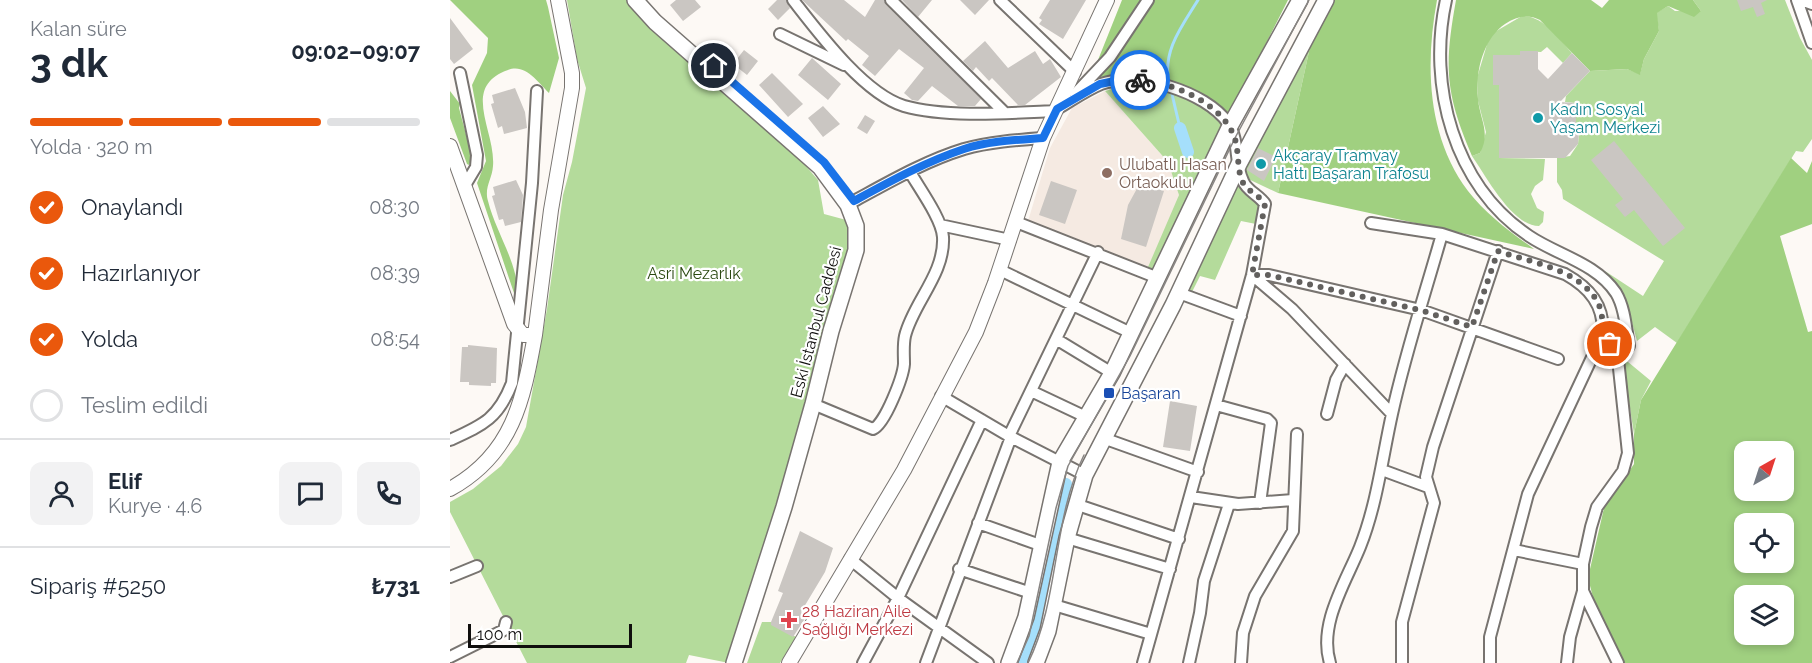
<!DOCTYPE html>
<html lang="tr">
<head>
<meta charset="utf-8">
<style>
	:root { --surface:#fff; --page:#f2f2f3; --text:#1f2937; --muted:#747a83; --line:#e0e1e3; --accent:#ea580c }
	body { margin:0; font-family:Raleway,sans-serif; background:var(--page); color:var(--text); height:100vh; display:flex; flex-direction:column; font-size:22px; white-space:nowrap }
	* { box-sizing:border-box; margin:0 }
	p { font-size:20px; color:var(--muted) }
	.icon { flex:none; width:33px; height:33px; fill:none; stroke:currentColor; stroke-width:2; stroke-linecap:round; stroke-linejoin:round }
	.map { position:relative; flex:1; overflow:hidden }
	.details { display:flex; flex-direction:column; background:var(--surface); width:450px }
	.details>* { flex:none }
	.needle { width:39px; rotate:39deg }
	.tools { position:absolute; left:1284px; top:441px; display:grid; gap:12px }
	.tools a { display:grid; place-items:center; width:60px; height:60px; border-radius:12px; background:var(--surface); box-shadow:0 3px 9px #0003; font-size:30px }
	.scale { position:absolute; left:18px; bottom:15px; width:164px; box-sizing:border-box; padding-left:6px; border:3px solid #0f0e0d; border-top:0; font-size:16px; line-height:21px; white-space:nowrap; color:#0f0e0d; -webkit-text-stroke:4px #fff; paint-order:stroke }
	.pin { position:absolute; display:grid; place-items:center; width:51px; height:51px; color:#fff; margin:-26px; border:3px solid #fff; border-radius:50%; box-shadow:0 2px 6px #0007 }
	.courier { position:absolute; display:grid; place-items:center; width:60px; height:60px; margin:-30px; border:4px solid #1a73e8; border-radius:50%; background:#fff; color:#222; box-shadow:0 2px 8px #0007 }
	.summary em { font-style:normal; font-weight:700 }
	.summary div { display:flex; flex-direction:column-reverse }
	.summary { display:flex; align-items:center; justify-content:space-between; height:102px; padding:0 30px }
	h1 { font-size:39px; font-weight:700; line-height:45px }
	.bar { display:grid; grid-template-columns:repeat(4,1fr); gap:9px 6px; align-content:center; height:72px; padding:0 30px }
	.bar i { height:8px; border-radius:4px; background:var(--line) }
	.bar .on { background:var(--accent) }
	.bar p { grid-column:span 4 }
	.line { display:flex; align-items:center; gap:15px; padding:0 30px; border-top:2px solid var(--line) }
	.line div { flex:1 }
	.round { display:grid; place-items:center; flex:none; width:63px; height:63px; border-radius:12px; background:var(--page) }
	ol { padding:0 30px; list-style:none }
	li { display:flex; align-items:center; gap:18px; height:66px }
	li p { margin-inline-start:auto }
	li .icon { padding:6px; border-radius:50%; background:var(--accent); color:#fff; stroke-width:4 }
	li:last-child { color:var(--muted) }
	li i { width:33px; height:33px; border:3px solid var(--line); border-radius:50% }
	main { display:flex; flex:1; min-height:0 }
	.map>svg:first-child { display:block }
</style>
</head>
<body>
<main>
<section class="details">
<div class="summary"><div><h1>3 dk</h1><p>Kalan süre</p></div><em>09:02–09:07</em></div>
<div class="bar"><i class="on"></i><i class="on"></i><i class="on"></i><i></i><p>Yolda · 320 m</p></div>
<ol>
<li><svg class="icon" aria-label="check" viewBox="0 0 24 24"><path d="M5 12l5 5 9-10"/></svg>Onaylandı<p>08:30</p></li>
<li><svg class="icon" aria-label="check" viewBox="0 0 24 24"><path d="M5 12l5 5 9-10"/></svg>Hazırlanıyor<p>08:39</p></li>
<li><svg class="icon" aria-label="check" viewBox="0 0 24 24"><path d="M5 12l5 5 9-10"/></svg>Yolda<p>08:54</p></li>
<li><i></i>Teslim edildi</li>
</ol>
<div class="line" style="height:108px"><a class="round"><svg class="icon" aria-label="person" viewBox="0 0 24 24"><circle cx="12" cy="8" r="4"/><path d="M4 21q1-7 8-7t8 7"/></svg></a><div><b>Elif</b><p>Kurye · 4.6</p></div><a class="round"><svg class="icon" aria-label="chat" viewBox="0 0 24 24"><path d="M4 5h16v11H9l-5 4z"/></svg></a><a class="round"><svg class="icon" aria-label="phone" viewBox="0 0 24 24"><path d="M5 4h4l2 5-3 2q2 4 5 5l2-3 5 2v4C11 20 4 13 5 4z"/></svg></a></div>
<div class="line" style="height:78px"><div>Sipariş #5250</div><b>₺731</b></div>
</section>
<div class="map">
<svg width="1362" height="663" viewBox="0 0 1362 663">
	<rect width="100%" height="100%" fill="#fdf9f5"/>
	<!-- built -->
	<path fill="#f5eae2" d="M655,91L718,162L727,183L729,195L725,209L698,267L578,221L600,148L622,108Z"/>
	<!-- green -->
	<path fill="#b4db9b" d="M117,0H178L336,143L368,180L374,214L400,221L402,249L279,663L239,655L236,663H77L0,512V502L23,489L51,466L68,444L76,427L97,309L113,195L122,162L136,88L127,59Z
		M1243,0H1335L1350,38L1362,60V139L1353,152L1346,151L1227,343L1205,327L1187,341L1175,296L1155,271L1193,296L1214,261L1113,199L1112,190L1107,182V158L1120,156L1128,144L1129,134L1126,133V103L1115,102L1116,96L1140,71L1177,69L1190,74L1194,59L1209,31L1206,13L1218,6L1225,11H1251Z
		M1072,16C1094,16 1108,38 1122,53L1113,63L1097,47L1091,52L1070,51V62L1064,55H1044L1043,85H1061L1049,93V158L1095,159L1093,180L1085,186L1081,194L1087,208L1094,212L1093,222L1089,226C1062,226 1036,176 1022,156L1030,153L1036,132L1028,101L1027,78L1038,41L1043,33Z
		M869,27L860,47L828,193L796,178L791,165Z
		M678,84C714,87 750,98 776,125L709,271L698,267L729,195L718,162L655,91Z
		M787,182L811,204L806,224L791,221L765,280L750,276L741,294L733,290Z
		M1172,357L1201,381L1191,400L1184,434Z
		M312,622H321L346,637L330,663H297Z"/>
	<!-- forest -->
	<path fill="#a0d080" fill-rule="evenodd" d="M0,0H96L98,7L109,58L99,93C88,82 75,63 58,70C10,87 46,131 43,166C42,180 34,187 38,201C46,234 72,268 67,302L27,183L36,161L22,85L37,53L38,38Z
		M672,0H838L779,116C751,93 714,72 676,74C668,75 658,81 650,84L640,80Z
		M884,0H987C975,65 977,136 1018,191C1036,214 1060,232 1084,249L828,193L860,47Z
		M1006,0H1141L1152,8L1159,0H1243L1251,11L1244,17L1218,6L1207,13L1209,31L1194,59L1190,75L1177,69L1140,71L1090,20C1078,14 1067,16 1055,24C1033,39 1025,72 1028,99C1030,120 1041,133 1030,153L1022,156C995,93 994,67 1006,0Z
		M0,91L10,104L9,108L22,157L19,165L17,164L0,118Z
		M1341,158L1357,173L1362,161V224L1330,236L1358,332L1362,331V663H1172L1144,601L1139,582L1140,569L1154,508L1184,464V434L1191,400ZM1294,452H1334V490H1294ZM1294,524H1334V562H1294ZM1294,596H1334V634H1294Z"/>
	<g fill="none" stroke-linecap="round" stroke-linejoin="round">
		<!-- stream -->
		<path stroke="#a5dffb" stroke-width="3" d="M719,83C712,51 732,26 748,0
			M721,90L730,128"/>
		<!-- canal -->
		<path stroke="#a5dffb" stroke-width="12" d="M730,128L738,152
			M572,663L585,637L616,484"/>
	</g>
	<!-- building -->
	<path fill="#cac6c2" d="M226,0H245L251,7L233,21L220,5Z
		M327,0H336L340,8L328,20L318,9Z
		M352,0H394L415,17L425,0H434L436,5L531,99L525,106H508L482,86L468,101L462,100L454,93L474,68L449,49L425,76L412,65L419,56L398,39L396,41Z
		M452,0H482L468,17Z
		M510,0H539L525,15Z
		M600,0H636L613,39L589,24L592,20L589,18Z
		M1287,0H1317L1311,3L1315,14L1307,17L1303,7L1291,11Z
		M0,18L23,49L4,64L0,59Z
		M535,41L558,68L585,51L593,64L600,59L611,77L575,105H568L542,78L539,81L526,67L523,71L513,61Z
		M294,50L308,61L297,75L283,64Z
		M1070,51H1088V69L1098,79L1122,53L1140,71L1110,102L1126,103V133H1129L1128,144L1115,158H1049V85H1043V55H1070Z
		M362,58L391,84L378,100L348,75Z
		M322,73L353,104L338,117L309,85Z
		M65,88L75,112L77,128L54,134L52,126L48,128L41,104L44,103L42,95Z
		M373,106L390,124L373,137L358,118Z
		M415,115L425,121L417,134L407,128Z
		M1164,141L1235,228L1213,246L1184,210L1175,217L1165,205L1173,199L1141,160Z
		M808,148L826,157L814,181L797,170Z
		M66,180L73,195L71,222L55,226L53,219L49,220L42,196L45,195L43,187Z
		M601,181L627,190L615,224L589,215Z
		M690,183L714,191L696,247L671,239L678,205Z
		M18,345L47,348L46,383H41V386L19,385V382H10L12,347H18Z
		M720,401L747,406L740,451L713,447Z
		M350,531L383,548L375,572L351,612L356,617L343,637L321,625V622L333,593L328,591Z"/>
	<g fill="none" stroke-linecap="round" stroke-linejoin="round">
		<!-- minor casing -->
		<g stroke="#787470" stroke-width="14">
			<path id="minor" d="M343,0C368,32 414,94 454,106C496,118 561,113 605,111L608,108
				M441,0L555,113
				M550,0L625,72
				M996,0C977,85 1004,186 1079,236C1107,255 1146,263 1166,293C1175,308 1176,329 1179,346L1165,350
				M1347,0L1362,43
				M1351,0L1362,4
				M330,34L394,65
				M10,73L27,155L26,167L14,187
				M625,94L660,57L698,0
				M607,109C621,101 636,90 651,84C688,71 755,91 778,123C790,141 784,163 793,181C797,191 809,195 815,204L802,275L693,663
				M404,201C439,182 475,161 514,149C539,142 566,140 593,138
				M566,222L708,278
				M921,223L992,234
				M490,225L560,240
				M550,270L681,333
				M802,275H819L971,310L1108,359
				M802,275L842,309L942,414
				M729,293L791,316
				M606,339L662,373
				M581,391L636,417
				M491,396L559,436L635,475
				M363,404L423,429C435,424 453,377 454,364C454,354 453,345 455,336C463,303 495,274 493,237C492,219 469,188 460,172
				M766,405L817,419L821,423L810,503
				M877,414L886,380L895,364
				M559,436L648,252
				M653,438L748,472
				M0,440C33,425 48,419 62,383L82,183L87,91
				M932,470L978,487
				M741,497L788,504L843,500
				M625,504L729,539
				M528,523L590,545
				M617,538L720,569
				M1064,550L1133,564
				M400,559L448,598L538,663
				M509,569L581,593
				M0,577L27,566
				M1133,591L1168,663
				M604,605L701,634
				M0,657L54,630L56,622
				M413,663L448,598L532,420
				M476,663L561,437
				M739,663L750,613L754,581L779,504
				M791,663L793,633L805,596L843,531L847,434
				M880,663C868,624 896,582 910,547C927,504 932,459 942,414C955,354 975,294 992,234L1115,274C1140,288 1154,305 1153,334L1078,494L1040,637V663
				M952,663V622L984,503L976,477L983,447L1048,251
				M1117,663L1120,637L1133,591V564L1141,527L1147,507L1173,471L1178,453L1168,359L1165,350L1153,334"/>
		</g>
		<!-- tertiary casing -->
		<g stroke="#787470" stroke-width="16">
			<path id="tertiary" d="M0,146L64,324L73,335H85L101,210L122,88V73L108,0
				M0,489C63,454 73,401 85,335
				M339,663L454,470L526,332L545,283L593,138L657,0"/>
		</g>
		<!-- secondary casing -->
		<g stroke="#787470" stroke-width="18">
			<path id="secondary" d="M185,0L205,22L370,167L398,205L406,226V250L381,331L363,404L334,507L284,663
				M559,663L576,617L610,462L662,373L780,126L850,0
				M586,663L598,631L617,538L635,475L723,305L789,164L876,0"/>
		</g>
		<!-- minor -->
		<use href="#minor" stroke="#fff" stroke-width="10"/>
		<!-- tertiary -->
		<use href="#tertiary" stroke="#fff" stroke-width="14"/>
		<!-- secondary -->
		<use href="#secondary" stroke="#fff" stroke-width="15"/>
		<!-- tram -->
		<path stroke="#888583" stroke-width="1.5" d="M567,663L579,636L606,508L618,466L680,356L785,138L859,0
			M578,663C610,598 602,520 634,455"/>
	</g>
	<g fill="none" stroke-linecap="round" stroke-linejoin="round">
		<!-- done -->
		<path stroke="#62605e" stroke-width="6" stroke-dasharray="0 10.8" d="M690,80C724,83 774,104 785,139C789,153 787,168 792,181C797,191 809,195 815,204L802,275H819L970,310L1022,327L1048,251C1080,262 1128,269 1147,301C1155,315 1150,331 1160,344"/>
		<!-- route -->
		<path stroke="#1a73e8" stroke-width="8" d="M264,66L374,162L404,201C439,182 475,162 514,149C539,141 566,140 593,138L607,109L650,84L675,79L690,80"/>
	</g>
	<!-- markers -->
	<g fill="#0f9aa8" stroke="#fff" stroke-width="2">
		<circle cx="1088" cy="118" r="6"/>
		<circle cx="811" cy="164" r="6"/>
	</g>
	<circle fill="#8d6e63" stroke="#fff" stroke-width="2" cx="657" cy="173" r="6"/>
	<rect fill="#1a4fb4" stroke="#fff" stroke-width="2" x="653" y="387" width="12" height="12" rx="3"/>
	<path fill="#e0444e" stroke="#fff" stroke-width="2" d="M336 611h6v6h6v6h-6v6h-6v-6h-6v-6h6z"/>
	<g text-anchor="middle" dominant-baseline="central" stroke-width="4.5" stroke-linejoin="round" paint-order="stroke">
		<!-- culture labels -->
		<g font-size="16" fill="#0d838f" stroke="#fff" text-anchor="start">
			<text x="1100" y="109">Kadın Sosyal<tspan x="1100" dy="18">Yaşam Merkezi</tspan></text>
			<text x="823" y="155">Akçaray Tramvay<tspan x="823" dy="18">Hattı Başaran Trafosu</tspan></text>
		</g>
		<!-- education labels -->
		<g font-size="16" fill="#785e54" stroke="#fff" text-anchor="start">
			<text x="669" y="164">Ulubatlı Hasan<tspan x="669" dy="18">Ortaokulu</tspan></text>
		</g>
		<!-- park labels -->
		<g font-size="16" fill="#2b4911" stroke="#fff">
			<text x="244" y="273">Asri Mezarlık</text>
		</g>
		<!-- street labels -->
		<g font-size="16" fill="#0f0e0d" stroke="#fff">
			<text transform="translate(366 322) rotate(-75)">Eski İstanbul Caddesi</text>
		</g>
		<!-- transit labels -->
		<g font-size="16" fill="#164399" stroke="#fff" text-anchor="start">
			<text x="671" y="393">Başaran</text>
		</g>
		<!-- health labels -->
		<g font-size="16" fill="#be3a42" stroke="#fff" text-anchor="start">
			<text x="352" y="611">28 Haziran Aile<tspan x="352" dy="18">Sağlığı Merkezi</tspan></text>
		</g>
	</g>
</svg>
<div class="tools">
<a><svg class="needle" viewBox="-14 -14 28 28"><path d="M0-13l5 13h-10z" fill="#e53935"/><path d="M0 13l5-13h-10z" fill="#747a83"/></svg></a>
<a><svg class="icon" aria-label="locate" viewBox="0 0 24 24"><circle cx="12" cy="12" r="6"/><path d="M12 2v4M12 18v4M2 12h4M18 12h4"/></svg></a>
<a><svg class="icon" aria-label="layers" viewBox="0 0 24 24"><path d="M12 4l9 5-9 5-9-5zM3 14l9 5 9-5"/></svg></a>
</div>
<div class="scale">100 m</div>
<div class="pin" style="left:1160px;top:344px;background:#ea580c"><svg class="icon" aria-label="bag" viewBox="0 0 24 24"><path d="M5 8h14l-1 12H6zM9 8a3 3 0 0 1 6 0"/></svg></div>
<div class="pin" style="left:264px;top:66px;background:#1f2937"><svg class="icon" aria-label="home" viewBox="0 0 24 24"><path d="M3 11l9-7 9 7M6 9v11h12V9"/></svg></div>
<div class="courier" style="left:690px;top:80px"><svg class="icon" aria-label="bike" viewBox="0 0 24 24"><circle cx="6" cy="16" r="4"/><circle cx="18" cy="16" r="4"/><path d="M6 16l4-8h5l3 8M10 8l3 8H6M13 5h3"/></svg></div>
</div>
</main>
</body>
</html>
